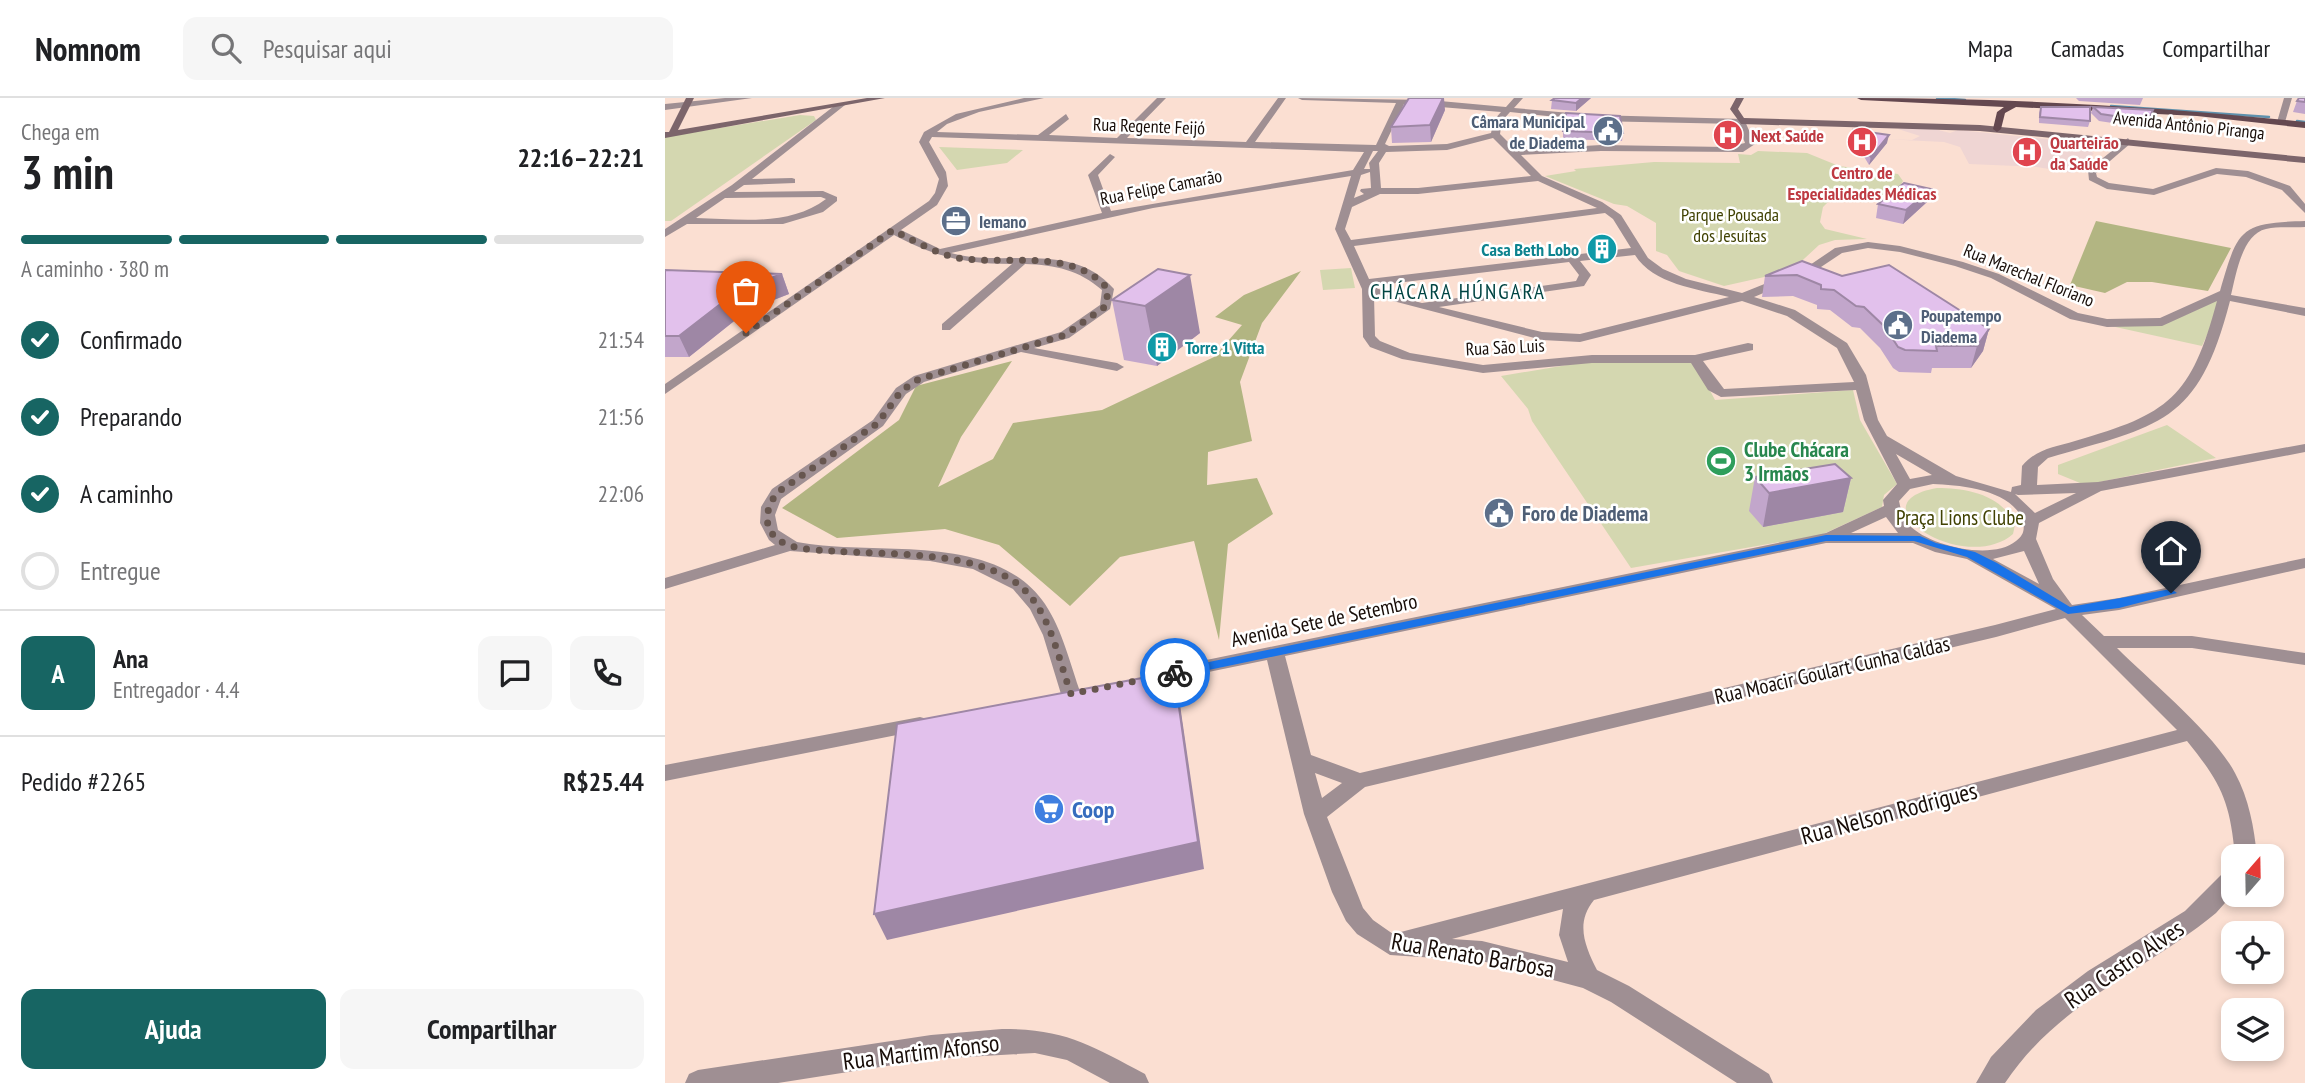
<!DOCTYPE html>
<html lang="pt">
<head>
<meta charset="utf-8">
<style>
	:root { --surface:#fff; --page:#f6f6f6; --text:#202124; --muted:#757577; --line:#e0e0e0; --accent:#176563 }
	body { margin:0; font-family:"PT Sans Narrow",sans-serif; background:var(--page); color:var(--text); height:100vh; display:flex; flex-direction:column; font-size:26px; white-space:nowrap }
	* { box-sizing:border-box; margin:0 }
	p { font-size:23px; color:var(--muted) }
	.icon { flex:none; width:38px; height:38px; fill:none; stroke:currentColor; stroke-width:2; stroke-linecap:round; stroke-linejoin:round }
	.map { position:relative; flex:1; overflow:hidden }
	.details { display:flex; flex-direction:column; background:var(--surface); width:665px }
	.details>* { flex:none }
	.needle { width:46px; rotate:20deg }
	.tools { position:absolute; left:1556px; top:746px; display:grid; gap:14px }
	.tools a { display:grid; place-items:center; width:63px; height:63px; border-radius:14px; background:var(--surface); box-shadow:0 4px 10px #0003; font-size:35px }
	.pin { position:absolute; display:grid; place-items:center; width:60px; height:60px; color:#fff; margin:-72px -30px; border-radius:50% 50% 50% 0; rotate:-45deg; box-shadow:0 0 7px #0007 }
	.pin .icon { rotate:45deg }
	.courier { position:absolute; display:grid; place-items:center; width:70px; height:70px; margin:-35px; border:5px solid #1a73e8; border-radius:50%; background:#fff; color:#222; box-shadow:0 2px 9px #0007 }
	.head em { font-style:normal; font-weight:600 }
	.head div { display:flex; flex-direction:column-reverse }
	.head { display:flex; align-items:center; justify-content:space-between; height:119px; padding:0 21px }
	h1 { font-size:46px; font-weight:600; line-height:52px }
	.bar { display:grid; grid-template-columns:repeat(4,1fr); gap:10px 7px; align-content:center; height:84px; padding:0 21px }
	.bar i { height:9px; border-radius:5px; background:var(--line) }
	.bar .selected { background:var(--accent) }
	.bar p { grid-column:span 4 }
	.line { display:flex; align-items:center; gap:18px; padding:0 21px; border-top:2px solid var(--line) }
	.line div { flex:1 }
	.round { display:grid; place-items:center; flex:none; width:74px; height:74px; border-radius:14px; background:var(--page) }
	ol { padding:0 21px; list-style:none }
	li { display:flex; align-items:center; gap:21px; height:77px }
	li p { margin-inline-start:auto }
	li .icon { padding:7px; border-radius:50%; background:var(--accent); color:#fff; stroke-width:4 }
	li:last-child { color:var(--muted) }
	li i { width:38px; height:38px; border:4px solid var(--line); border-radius:50% }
	.primary-button { display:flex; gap:14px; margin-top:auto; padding:14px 21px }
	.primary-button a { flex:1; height:80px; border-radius:14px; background:var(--accent); color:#fff; font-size:28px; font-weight:600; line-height:80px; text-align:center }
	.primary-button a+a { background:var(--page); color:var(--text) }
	header { display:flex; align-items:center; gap:42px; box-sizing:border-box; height:98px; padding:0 35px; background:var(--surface); border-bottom:2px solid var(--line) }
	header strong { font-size:33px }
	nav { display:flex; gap:38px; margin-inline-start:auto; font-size:24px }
	.search { width:490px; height:63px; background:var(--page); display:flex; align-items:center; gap:18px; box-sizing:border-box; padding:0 24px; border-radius:14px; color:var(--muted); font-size:26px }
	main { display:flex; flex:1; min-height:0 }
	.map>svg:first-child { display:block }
</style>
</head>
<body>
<header>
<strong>Nomnom</strong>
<div class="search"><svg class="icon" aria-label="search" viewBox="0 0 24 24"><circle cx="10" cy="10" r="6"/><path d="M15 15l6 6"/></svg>Pesquisar aqui</div>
<nav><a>Mapa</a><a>Camadas</a><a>Compartilhar</a></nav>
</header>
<main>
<section class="details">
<div class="head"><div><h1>3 min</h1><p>Chega em</p></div><em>22:16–22:21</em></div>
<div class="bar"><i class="selected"></i><i class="selected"></i><i class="selected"></i><i></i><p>A caminho · 380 m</p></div>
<ol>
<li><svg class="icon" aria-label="check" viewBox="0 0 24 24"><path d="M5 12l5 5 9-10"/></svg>Confirmado<p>21:54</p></li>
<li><svg class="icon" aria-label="check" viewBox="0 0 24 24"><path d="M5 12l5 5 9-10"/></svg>Preparando<p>21:56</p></li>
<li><svg class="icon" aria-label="check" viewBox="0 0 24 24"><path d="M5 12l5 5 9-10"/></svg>A caminho<p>22:06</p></li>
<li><i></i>Entregue</li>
</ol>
<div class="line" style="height:126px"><b class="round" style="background:var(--accent);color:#fff">A</b><div><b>Ana</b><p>Entregador · 4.4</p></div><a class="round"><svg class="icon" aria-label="chat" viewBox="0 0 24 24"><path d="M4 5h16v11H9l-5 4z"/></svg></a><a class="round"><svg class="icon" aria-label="phone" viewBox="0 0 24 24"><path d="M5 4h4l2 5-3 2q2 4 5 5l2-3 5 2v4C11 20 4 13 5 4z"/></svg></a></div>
<div class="line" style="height:91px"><div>Pedido #2265</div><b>R$25.44</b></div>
<div class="primary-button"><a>Ajuda</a><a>Compartilhar</a></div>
</section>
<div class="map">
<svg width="1640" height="985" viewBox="0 0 1640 985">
	<rect width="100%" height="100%" fill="#fbdfd2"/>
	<!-- medical -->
	<path fill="#efd5d3" d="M1258,28L1285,35L1293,32L1381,41L1424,51L1429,56L1426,58L1428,63H1419L1418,70L1407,75L1372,69L1304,66L1295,49L1279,44L1218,41L1247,42L1255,38L1233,31Z"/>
	<!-- green -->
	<path fill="#d4d7b0" d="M135,17L149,18L151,22L6,123H0V39Z
		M274,49L358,52L342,65L292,72Z
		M1093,53L1142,55L1174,68L1233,76L1238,83C1228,104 1185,99 1164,103L1158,109L1155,124L1160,131L1202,141L1170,142L1154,147L1126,173L1059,188L1014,173L1002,157L991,153V125L962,108L949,106L880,78L911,73L909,71L989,64L1075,65L1073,56L1086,57Z
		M686,170L690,190L658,192L655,172Z
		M1560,197L1537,248L1414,221C1485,234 1498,230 1560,197Z
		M1030,264L1050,302L1188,292L1195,322L1232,386L1219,397L1217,409L1156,437L966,470L867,323L863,311L836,278L914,265Z
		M1502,327L1551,360L1420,387L1393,376V367Z
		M1272,390C1302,390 1338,397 1350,427L1348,436C1300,478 1186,405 1272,390Z"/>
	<!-- forest -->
	<path fill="#b2b582" d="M1431,123L1566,150L1543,193L1487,184H1462L1440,195L1405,187Z
		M636,173L597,225L575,284L587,343L543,354L542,387L592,380L608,416L563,446L554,542L529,443L455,459L405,508L334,447L280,431L172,440L117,410L234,322L251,288L347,263L296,339L273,389L328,361L348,325L437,312L549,259L577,227L550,219L579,197Z"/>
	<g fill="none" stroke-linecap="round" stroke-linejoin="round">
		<!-- stream -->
		<path stroke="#5f91ad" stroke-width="2.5" d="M1272,0L1300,2
			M1446,8L1604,19
			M1632,23L1640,24"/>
		<!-- minor -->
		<path fill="#9f8f93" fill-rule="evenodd" d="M60,0H87L0,12V6Z
			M359,0H379L314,14L282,26L272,34L373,37L401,16L404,21L384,37L452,40L492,0H501L462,40L581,44L613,0H621L590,44L711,47L731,5L637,2L633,0L764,2L841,9L849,0H858L849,10L928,17L1079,21L1090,46L1078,54L936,53L856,57L877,78L937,104L956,117L983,160L998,171L1021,181L1077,195L1142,169L1170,150L1203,144L1235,148L1298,164L1334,176L1413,215L1442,221L1495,220L1555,193C1573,130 1575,125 1640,123V129C1627,130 1614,128 1601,131C1577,136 1571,177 1566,197L1640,210V218L1565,203C1533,327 1495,327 1383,360L1373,369L1372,387L1433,384L1640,346V354L1436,393L1374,425L1371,441L1388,481L1407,507L1454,500L1640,460V470L1454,512L1417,517L1439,538H1527L1640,555V567L1527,550H1452C1485,583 1549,635 1570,675C1584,701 1589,729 1592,758H1570C1565,703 1556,685 1522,643L929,802C910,825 920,848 932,872L964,888L1104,976L1108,985H1072L946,904L918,890L817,863L725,857L692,836L681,823L667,794L639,716L602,562L485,586L478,585L475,580L478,575L1161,435L1219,408L1218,402L1232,386L1199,322L1191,292L1056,299L1043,292L1026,265H927L818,275L737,261L705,249L698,239L697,191L670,131L686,78L488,110L286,155C340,170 406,142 449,191L445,211L404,240L369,250L452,265L459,269L452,273L356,254L259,284L241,296L218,328L116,401L110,417L113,432L132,444C208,459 330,432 380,506C398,533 405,566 416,596L413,601H399L396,596L378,537L365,511L348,491L308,471L265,463L125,453L0,491V480L110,447L104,442L95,425L96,409L107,391L208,322L231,290L249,278L396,234L435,207L437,192C414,172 391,167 360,166L285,232H277V226L347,166C300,166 271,159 229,137L0,296V286L264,103L270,95L274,81L254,44L259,34L291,16ZM739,6L836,14L829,22L826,35L782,46L724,48L720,46ZM845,14L928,23L1073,26L1080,45L1061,49L936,47L851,52L835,36L837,23ZM267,39L699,54L688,72L446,113L433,77L450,59L445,56L423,77L437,115L275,151L236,132L272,107L283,88L281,74L264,44ZM828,40L866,78L753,90H716L714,65L721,54L782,52ZM708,53H713L704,65L705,71H699ZM705,74L706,90L696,91L695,93L699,96L689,100L696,77ZM873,83L932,110L686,142L680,131L687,109L715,96H753ZM940,115L948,121L966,150L704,181L689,148ZM1203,150L1235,154L1290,168L1326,180L1405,221L1442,229L1497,228L1552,203C1526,300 1504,316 1410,343C1390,349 1371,351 1357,368L1356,387L1347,389L1346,394L1291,378L1222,338L1213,322L1201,277L1182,245L1130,212L1089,199L1150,173L1177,155ZM970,157C988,186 1032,191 1064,199L915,236L877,234L774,209L919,188L926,177L915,163ZM904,164L914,177L911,183L757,205L730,198L707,188ZM709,198L877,242L915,244L1077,203L1122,218L1172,250L1189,284L1059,291L1038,263L1088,252V246L1083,245L1030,257H927L818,267L745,255L715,243L710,238ZM1231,356L1267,377L1245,381ZM1268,386C1296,387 1349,392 1358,424C1360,432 1358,438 1351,443C1327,463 1264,448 1244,427C1237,420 1236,412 1234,403L1245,391ZM1411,395L1370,415L1350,396L1353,397ZM1221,419L1233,435H1186ZM1161,445H1248L1270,454L1302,461L1391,511L1330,527L695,675L646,657L620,558ZM1359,453L1374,486L1328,461ZM1400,520L1512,632L728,836L708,822L698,810L662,719L700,689L1331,539ZM650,675L677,685L657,700ZM898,811L894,837L903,864L817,843L787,841Z
			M1619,0H1627L1620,24L1616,27L1612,24Z
			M173,5L180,7L87,81L127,80L130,81V85L79,87L69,94L158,93L172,99V103L158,114L118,126H22L0,139V131L67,87ZM156,99L161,101C124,129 74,121 31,120L60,100Z
			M1463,40L1466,45L1431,75L1432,79L1444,85L1488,91L1551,70L1583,73L1625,88L1640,106V115L1617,92L1581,79L1552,76L1489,97L1442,91L1424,82L1423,72Z
			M255,619L262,621L265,626L262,631L0,683V667Z
			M1568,771V796L1551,815C1478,875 1395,903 1340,985H1311L1326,959L1371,912L1423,873L1520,813L1560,773Z
			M337,931C401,931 425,947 480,976L484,985H445L402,962L370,955L266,961L113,985H20L24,976L33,972L266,937Z"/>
		<!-- secondary -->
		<path fill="#7c656b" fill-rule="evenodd" d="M21,0H29L13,32L202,0H220L0,40V34H4Z
			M1071,0H1079L1073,11L1079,20L1315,27L1640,59V65L1315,33L1076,26L1065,11Z"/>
		<!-- primary -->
		<path fill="#644850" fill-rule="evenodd" d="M1192,0C1341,0 1491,8 1640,24V30L1532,18L1351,9L1340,15L1336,31L1332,34L1328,31L1332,14L1339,9L1196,2Z"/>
	</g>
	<!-- wall -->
	<path fill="#c2a6cb" d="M890,0H926L911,13L886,11L887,2Z
		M1411,0H1478L1475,7L1414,3Z
		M1640,0V16L1628,14L1632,3Z
		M1376,9L1425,23L1423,29L1374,25V15Z
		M1428,9L1488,12L1481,30L1434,23L1426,15Z
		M780,12L766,44L727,45L726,29Z
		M1189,32L1222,45L1204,67L1188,40Z
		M898,33L958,35L957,43L898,41Z
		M1262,104L1238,126L1211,120L1213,106Z
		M1137,163L1324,231L1318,253L1306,270H1267L1266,275L1234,274L1228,270L1215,250L1195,230L1187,229L1165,212L1152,211V207L1128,198L1097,199L1100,178Z
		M493,171L535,235L492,268L459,262L447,202Z
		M0,172L117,176L124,196L83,212L24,259H0Z
		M1090,379L1186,380L1178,414L1098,429L1084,413Z"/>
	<!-- shaded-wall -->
	<path fill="#9e87a5" d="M778,0H779L780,12L766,44L765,27Z
		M917,0H926L911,13V5Z
		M1224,37L1222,45L1204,67L1206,59Z
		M1266,91L1262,104L1238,126L1241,112Z
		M117,176L124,196L83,212L24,259L14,238L75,191Z
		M525,177L535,235L492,268L480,208Z
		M1324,231L1318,253L1306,270L1312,248Z
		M1186,380L1178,414L1098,429L1104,395Z
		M509,574L514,600L539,771L222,842L209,816Z"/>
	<!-- building -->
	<path fill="#e2c1ec" stroke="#9e87a5" stroke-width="2" d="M744,0H778L765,27L726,29Z
		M890,0H917L911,5L887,2Z
		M1634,0H1640V4L1632,3Z
		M1376,9H1425V23L1375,19Z
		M1428,9L1488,12L1483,23L1436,16Z
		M901,15L955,18L958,35L898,33Z
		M1189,32L1224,37L1206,59Z
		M1239,85L1266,91L1241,112L1213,106Z
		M1137,163L1177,178L1224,167L1324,231L1312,248H1271L1272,253L1240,252L1233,249L1220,229L1199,209L1191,208L1169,192L1156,191V187L1132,177L1100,178Z
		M493,171L525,177L480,208L447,202Z
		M0,172L117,176L75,191L14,238H0Z
		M1170,366L1186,380L1104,395L1090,379Z
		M509,574L533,744L209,816L232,626Z"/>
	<!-- route -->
	<path fill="#1a73e8" d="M1161,437L1255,438L1271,445L1310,454L1332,465L1405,509L1506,491L1512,495L1454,510L1403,516L1302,459L1249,443H1161L510,579L504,575L510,571Z"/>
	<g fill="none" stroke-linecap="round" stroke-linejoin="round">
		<!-- done -->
		<path stroke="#67564f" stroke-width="7" stroke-dasharray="0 12.6" d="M81,235L228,132C249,143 270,155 293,160C343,168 407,149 443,191L441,208L400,237L254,281L236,293L213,325L113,394C97,413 97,439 126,448C139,452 155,452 168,453C223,457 309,452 354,487C385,512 393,560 406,596L510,575"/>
	</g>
	<!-- icons -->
	<defs>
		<g id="civic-disc" transform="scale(1.575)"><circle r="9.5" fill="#5c6f8a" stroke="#fff"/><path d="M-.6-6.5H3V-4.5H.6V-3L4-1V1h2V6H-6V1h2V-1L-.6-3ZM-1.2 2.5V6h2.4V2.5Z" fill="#fff"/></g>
		<g id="hospital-disc" transform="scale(1.575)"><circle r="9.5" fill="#e0444e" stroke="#fff"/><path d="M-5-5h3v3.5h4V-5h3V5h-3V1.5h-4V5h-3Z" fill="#fff"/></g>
		<g id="office-disc" transform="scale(1.575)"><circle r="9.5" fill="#5c6f8a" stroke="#fff"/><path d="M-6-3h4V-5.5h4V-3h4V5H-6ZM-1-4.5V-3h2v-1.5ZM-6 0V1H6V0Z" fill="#fff"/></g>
		<g id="building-disc" transform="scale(1.575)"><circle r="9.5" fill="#0f9aa8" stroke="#fff"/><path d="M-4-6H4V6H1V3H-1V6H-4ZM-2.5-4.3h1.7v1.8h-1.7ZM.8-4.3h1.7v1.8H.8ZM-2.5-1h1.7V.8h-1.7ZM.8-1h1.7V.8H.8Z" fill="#fff"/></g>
		<g id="stadium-disc" transform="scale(1.575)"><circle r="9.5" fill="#2e9e5b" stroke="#fff"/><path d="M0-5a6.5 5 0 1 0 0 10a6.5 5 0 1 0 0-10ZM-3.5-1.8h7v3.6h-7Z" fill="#fff"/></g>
		<g id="supermarket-disc" transform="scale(1.575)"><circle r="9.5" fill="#3f7fe0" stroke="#fff"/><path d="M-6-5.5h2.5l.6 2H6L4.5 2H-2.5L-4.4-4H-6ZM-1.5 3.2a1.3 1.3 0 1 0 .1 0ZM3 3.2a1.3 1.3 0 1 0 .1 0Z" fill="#fff"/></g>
	</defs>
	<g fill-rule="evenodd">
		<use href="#civic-disc" x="943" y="33"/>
		<use href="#hospital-disc" x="1063" y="37"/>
		<use href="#hospital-disc" x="1197" y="44"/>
		<use href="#hospital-disc" x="1362" y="54"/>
		<use href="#office-disc" x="291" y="123"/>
		<use href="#building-disc" x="937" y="151"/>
		<use href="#civic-disc" x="1233" y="227"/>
		<use href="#building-disc" x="497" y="249"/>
		<use href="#stadium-disc" x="1056" y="363"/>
		<use href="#civic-disc" x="834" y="415"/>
		<use href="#supermarket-disc" x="384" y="711"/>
	</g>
	<g text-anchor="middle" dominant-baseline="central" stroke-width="5" stroke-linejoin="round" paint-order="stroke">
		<!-- far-service labels -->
		<g font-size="18" font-weight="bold" fill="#4e5e75" stroke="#fff" text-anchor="start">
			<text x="920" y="23" text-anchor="end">Câmara Municipal<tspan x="920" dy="21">de Diadema</tspan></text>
			<text x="314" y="123">Iemano</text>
			<text x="1256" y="217">Poupatempo<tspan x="1256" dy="21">Diadema</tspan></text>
		</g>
		<!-- far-street labels -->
		<g font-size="18" fill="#180d08" stroke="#fff">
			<text transform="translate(1524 27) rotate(6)">Avenida Antônio Piranga</text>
			<text transform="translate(484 28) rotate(2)">Rua Regente Feijó</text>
			<text transform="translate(496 89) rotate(-11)">Rua Felipe Camarão</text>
			<text transform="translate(1364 177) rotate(22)">Rua Marechal Floriano</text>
			<text transform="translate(840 249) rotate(-3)">Rua São Luis</text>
		</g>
		<!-- far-health labels -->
		<g font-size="18" font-weight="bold" fill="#be3a42" stroke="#fff" text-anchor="start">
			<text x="1086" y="37">Next Saúde</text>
			<text x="1385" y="44">Quarteirão<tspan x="1385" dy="21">da Saúde</tspan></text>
			<text x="1197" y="74" text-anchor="middle">Centro de<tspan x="1197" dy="21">Especialidades Médicas</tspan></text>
		</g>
		<!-- far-park labels -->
		<g font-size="18" fill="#414203" stroke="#fff">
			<text x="1065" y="116">Parque Pousada<tspan x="1065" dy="21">dos Jesuítas</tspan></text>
		</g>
		<!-- far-culture labels -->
		<g font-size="18" font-weight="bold" fill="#0d838f" stroke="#fff" text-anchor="end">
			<text x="914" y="151">Casa Beth Lobo</text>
			<text x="520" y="249" text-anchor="start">Torre 1 Vitta</text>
		</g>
		<!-- far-quarter labels -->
		<g font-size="21" letter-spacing="2" fill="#004442" stroke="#fff">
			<text x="793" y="193">CHÁCARA HÚNGARA</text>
		</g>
		<!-- leisure labels -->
		<g font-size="21" font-weight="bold" fill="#27864d" stroke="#fff" text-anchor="start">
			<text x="1079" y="351">Clube Chácara<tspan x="1079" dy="24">3 Irmãos</tspan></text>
		</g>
		<!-- service labels -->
		<g font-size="21" font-weight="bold" fill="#4e5e75" stroke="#fff" text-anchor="start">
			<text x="857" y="415">Foro de Diadema</text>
		</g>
		<!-- park labels -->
		<g font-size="21" fill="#414203" stroke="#fff">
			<text x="1295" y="419">Praça Lions Clube</text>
		</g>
		<!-- street labels -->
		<g font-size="21" fill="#180d08" stroke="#fff">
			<text transform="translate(659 522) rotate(-12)">Avenida Sete de Setembro</text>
			<text transform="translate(1167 572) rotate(-13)">Rua Moacir Goulart Cunha Caldas</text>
		</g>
		<!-- near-shop labels -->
		<g font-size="24" font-weight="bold" fill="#366cbe" stroke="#fff" text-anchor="start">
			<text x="407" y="711">Coop</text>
		</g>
		<!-- near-street labels -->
		<g font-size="24" fill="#180d08" stroke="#fff">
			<text transform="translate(1224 715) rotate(-15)">Rua Nelson Rodrigues</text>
			<text transform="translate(808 857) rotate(10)">Rua Renato Barbosa</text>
			<text transform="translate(1459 866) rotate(-34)">Rua Castro Alves</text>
			<text transform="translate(256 954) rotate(-7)">Rua Martim Afonso</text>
		</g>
	</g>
</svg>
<div class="tools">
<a><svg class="needle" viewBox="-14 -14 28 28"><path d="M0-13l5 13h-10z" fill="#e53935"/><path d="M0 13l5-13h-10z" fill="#757577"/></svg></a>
<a><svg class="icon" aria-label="locate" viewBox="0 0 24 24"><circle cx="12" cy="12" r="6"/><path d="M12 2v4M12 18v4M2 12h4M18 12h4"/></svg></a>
<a><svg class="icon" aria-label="layers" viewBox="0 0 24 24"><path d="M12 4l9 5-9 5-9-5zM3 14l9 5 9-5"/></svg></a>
</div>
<div class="pin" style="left:81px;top:235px;background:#ea580c"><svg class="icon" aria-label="bag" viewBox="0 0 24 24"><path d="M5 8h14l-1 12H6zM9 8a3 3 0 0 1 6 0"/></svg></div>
<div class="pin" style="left:1506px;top:495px;background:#1f2937"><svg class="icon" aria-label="home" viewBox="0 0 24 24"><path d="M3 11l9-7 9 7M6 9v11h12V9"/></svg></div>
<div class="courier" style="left:510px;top:575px"><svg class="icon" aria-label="bike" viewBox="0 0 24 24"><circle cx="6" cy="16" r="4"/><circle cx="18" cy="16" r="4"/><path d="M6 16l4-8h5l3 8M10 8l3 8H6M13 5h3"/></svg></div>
</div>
</main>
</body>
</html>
